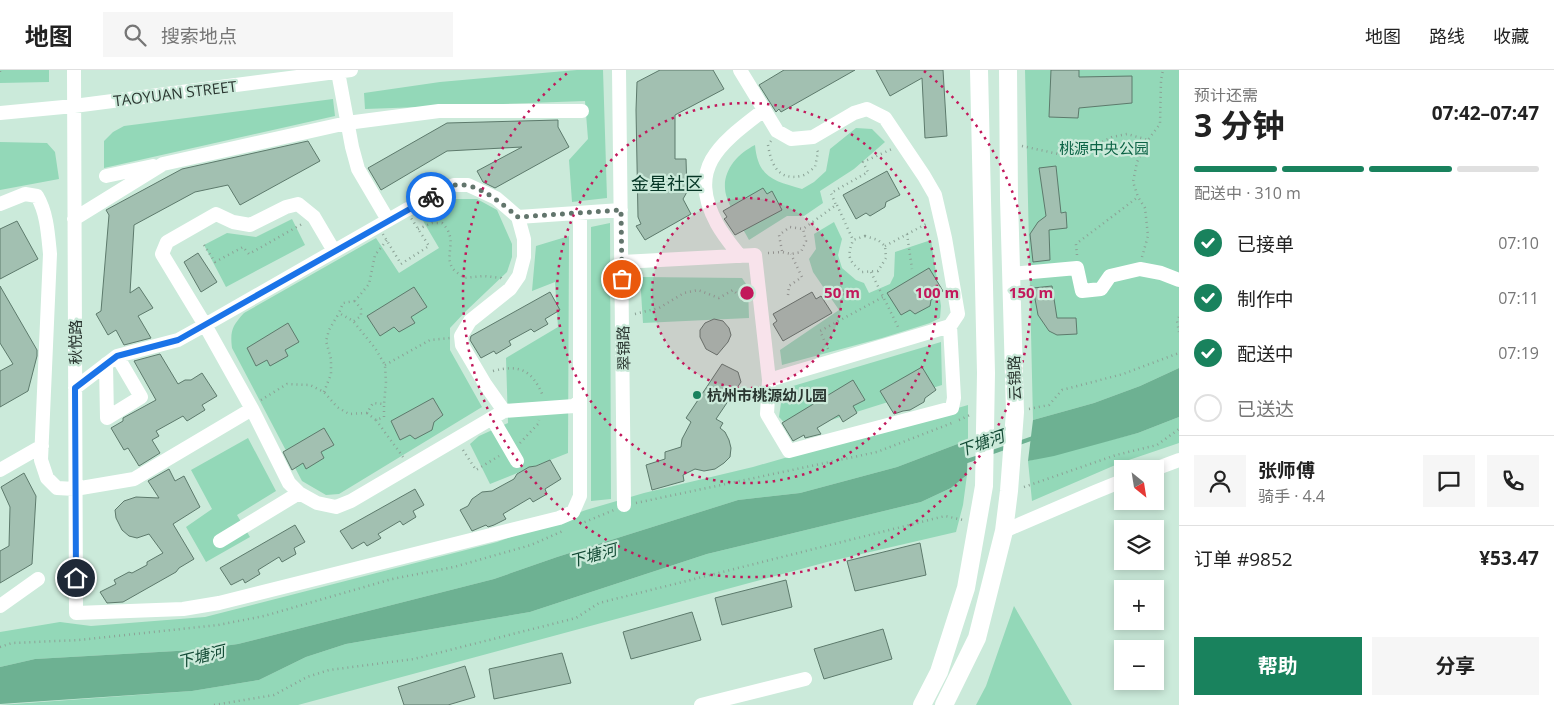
<!DOCTYPE html>
<html lang="zh">
<head>
<meta charset="utf-8">
<style>
	:root { --surface:#fff; --page:#f6f6f6; --text:#222; --muted:#767676; --line:#e0e0e0; --accent:#19825d }
	body { margin:0; font-family:"Open Sans","Noto Sans SC",sans-serif; background:var(--page); color:var(--text); height:100vh; display:flex; flex-direction:column; font-size:19px; white-space:nowrap }
	* { box-sizing:border-box; margin:0 }
	p { font-size:16px; color:var(--muted) }
	.icon { flex:none; width:28px; height:28px; fill:none; stroke:currentColor; stroke-width:2; stroke-linecap:round; stroke-linejoin:round }
	.map { position:relative; flex:1; overflow:hidden }
	.details { display:flex; flex-direction:column; background:var(--surface); width:375px }
	.details>* { flex:none }
	.needle { width:32px; rotate:150deg }
	.tools { position:absolute; left:1114px; top:390px; display:grid; gap:10px }
	.tools a { display:grid; place-items:center; width:50px; height:50px; border-radius:0px; background:var(--surface); box-shadow:0 2px 8px #0003; font-size:25px }
	.pin { position:absolute; display:grid; place-items:center; width:42px; height:42px; color:#fff; margin:-21px; border:2px solid #fff; border-radius:50%; box-shadow:0 1px 5px #0007 }
	.courier { position:absolute; display:grid; place-items:center; width:50px; height:50px; margin:-25px; border:4px solid #1a73e8; border-radius:50%; background:#fff; color:#222; box-shadow:0 1px 6px #0007 }
	.headline em { font-style:normal; font-weight:700 }
	.headline div { display:flex; flex-direction:column-reverse }
	.headline { display:flex; align-items:center; justify-content:space-between; height:85px; padding:0 15px }
	h1 { font-size:32px; font-weight:700; line-height:38px }
	.bar { display:grid; grid-template-columns:repeat(4,1fr); gap:8px 5px; align-content:center; height:60px; padding:0 15px }
	.bar i { height:6px; border-radius:4px; background:var(--line) }
	.bar .current { background:var(--accent) }
	.bar p { grid-column:span 4 }
	.line { display:flex; align-items:center; gap:12px; padding:0 15px; border-top:1px solid var(--line) }
	.line div { flex:1 }
	.round { display:grid; place-items:center; flex:none; width:52px; height:52px; border-radius:0px; background:var(--page) }
	ol { padding:0 15px; list-style:none }
	li { display:flex; align-items:center; gap:15px; height:55px }
	li p { margin-inline-start:auto }
	li .icon { padding:5px; border-radius:50%; background:var(--accent); color:#fff; stroke-width:4 }
	li:last-child { color:var(--muted) }
	li i { width:28px; height:28px; border:2px solid var(--line); border-radius:50% }
	.button { display:flex; gap:10px; margin-top:auto; padding:10px 15px }
	.button a { flex:1; height:58px; border-radius:0px; background:var(--accent); color:#fff; font-size:20px; font-weight:700; line-height:58px; text-align:center }
	.button a+a { background:var(--page); color:var(--text) }
	header { display:flex; align-items:center; gap:30px; box-sizing:border-box; height:70px; padding:0 25px; background:var(--surface); border-bottom:1px solid var(--line) }
	header strong { font-size:24px }
	nav { display:flex; gap:28px; margin-inline-start:auto; font-size:18px }
	.search { width:350px; height:45px; background:var(--page); display:flex; align-items:center; gap:12px; box-sizing:border-box; padding:0 18px; border-radius:0px; color:var(--muted); font-size:19px }
	main { display:flex; flex:1; min-height:0 }
	.map>svg:first-child { display:block }
</style>
</head>
<body>
<header>
<strong>地图</strong>
<div class="search"><svg class="icon" aria-label="search" viewBox="0 0 24 24"><circle cx="10" cy="10" r="6"/><path d="M15 15l6 6"/></svg>搜索地点</div>
<nav><a>地图</a><a>路线</a><a>收藏</a></nav>
</header>
<main>
<div class="map">
<svg width="1179" height="635" viewBox="0 0 1179 635">
	<rect width="100%" height="100%" fill="#cbeada"/>
	<!-- green -->
	<path fill="#93d8b8" d="M0,0H49V12L0,13Z
		M577,0H603L607,128L572,132L569,90L588,69L585,31L365,39L364,23L440,12Z
		M1025,0H1179V298L1140,316L1094,333L1033,350Z
		M333,29L335,46L104,98V71L113,62L124,56Z
		M856,58L872,59L885,72L854,99L820,121L823,133L804,146H787L749,170C742,157 732,143 727,128C719,105 735,85 755,75C758,108 774,111 802,119L814,112L826,101L830,79Z
		M0,72L47,73L55,82L59,109L0,120Z
		M450,129H477L497,140L512,174V187L507,202L466,241L450,258V280L482,337L339,424L326,425L302,411L232,278C230,261 232,256 244,243L376,168L399,203L439,178L419,144Z
		M292,149L305,175L226,217L204,175L227,163L256,167Z
		M834,152L842,169L838,185L842,198L856,210L864,213L869,223L890,214L894,206L895,182L931,170L941,236L940,248L930,253L882,268L782,295L780,280L839,240L813,202L809,189L816,179L814,164Z
		M610,153L611,429L591,431V157Z
		M569,166L568,383L490,414L470,374L479,366L508,353L506,288L558,257L555,212L532,221L536,176Z
		M640,207L742,208L748,217L749,248L643,253Z
		M941,272L942,315L793,362L779,347L783,319Z
		M968,335V370L897,397L800,423L738,430L557,487L494,509L238,574L194,580L35,589L0,597V562L60,552L91,556L205,547L497,472L586,440L644,423L753,397Z
		M1179,347V373L1120,393L1032,431L1028,391L1138,363Z
		M248,368L276,421L237,445L250,467L206,492L186,457L212,439L191,400Z
		M967,405L963,435L956,462L827,492L298,635H0L192,621L259,610L306,587L346,574L530,542L707,484L921,432L951,418Z
		M1014,536L1072,635H976L986,616Z"/>
	<!-- water -->
	<path fill="#6db192" d="M1179,298V347L1138,363L1054,386L1028,391L1033,350L1094,333L1140,316Z
		M968,370L967,405L951,418L921,432L707,484L530,542L346,574L306,587L259,610L192,621L0,634V597L35,589L194,580L238,574L494,509L557,487L738,430L800,423L897,397Z"/>
	<g fill="none" stroke-linecap="round" stroke-linejoin="round">
		<!-- stream -->
		<path stroke="#6db192" stroke-width="4" d="M1019,373L1036,367
			M990,383L1007,377
			M964,392L979,387"/>
	</g>
	<!-- building -->
	<path fill="#a2c0b1" stroke="#5d7a6c" d="M660,0H713L724,19L675,45V89H686L687,122L683,129L691,144L645,170L636,156L641,154L638,147L636,40L637,12Z
		M784,0H855L781,42L779,39L776,42L759,15Z
		M876,0H943L947,66L925,68L922,8L890,26Z
		M1051,0H1079V7L1132,6V33L1079,38L1078,48L1049,47Z
		M558,50V57L569,77L495,118L483,112L477,101L522,77L447,81L381,120L368,98L447,53Z
		M308,71L320,91L240,135L228,115L195,122L134,155L130,223L139,217L153,238L138,246L151,268L124,275L116,260L108,265L96,244L101,241L109,145L106,140L182,99Z
		M1056,96L1061,143L1066,142L1067,158L1049,160L1050,190L1033,192L1030,164L1038,152L1046,146L1039,98Z
		M887,101L900,125L886,132L885,137L870,146L866,143L856,149L843,125Z
		M763,118L767,124L772,121L782,140L735,165L725,150L724,149L727,147L723,141Z
		M17,151L38,189L0,209V159Z
		M198,183L217,212L201,222L184,192Z
		M929,198L943,221L931,230L930,236L915,244L910,240L901,245L887,223Z
		M0,216L37,280V286L28,321L0,337V301L13,294L0,273Z
		M1052,216L1057,248H1076L1077,264L1057,265L1049,261L1038,245L1033,218Z
		M414,217L427,237L411,247L415,253L399,262L394,257L380,266L367,246Z
		M550,222L560,240L545,249L548,254L534,262L531,259L509,271L511,275L496,284L494,281L481,288L470,270L471,266Z
		M812,222L816,229L821,226L832,243L783,271L773,254L777,251L773,244Z
		M714,249L723,251L729,258L731,265L728,272L717,285L706,279L700,267V260L705,253Z
		M288,253L299,272L285,280L288,286L270,296L267,290L256,296L247,278Z
		M160,284L178,314L185,310H191L202,303L217,326L202,335L205,340L187,351L183,346L156,361L159,366L152,370L160,383L139,396L128,378L124,380L111,358L123,351V348L156,330L134,291Z
		M722,294L738,302L741,312L716,349L723,353L720,358L725,362L729,370L731,378L730,387L724,393L715,399L704,401L695,399L683,405L684,411L652,420L646,395L665,389V382L681,377L682,369L691,352L686,348Z
		M922,297L936,320L925,328L924,332L910,340L903,341L894,344L880,321Z
		M853,310L865,330L853,336L857,343L843,352L839,345L817,358L821,364L805,368L804,365L793,371L782,353Z
		M433,328L443,345L434,352L432,360L415,369L410,365L400,370L391,351Z
		M324,358L334,375L321,382L324,388L306,399L303,393L292,400L283,382Z
		M550,390L561,409L545,419L547,424L533,432L530,428L503,444L506,449L494,455L488,457L486,455L472,461L460,440L468,436L472,429L482,422L492,421L514,409L517,404L529,397L536,396Z
		M169,399L175,411L184,406L200,437L173,454L194,489L179,498L176,502L123,532L107,533L100,522L116,514L114,510L129,502L132,503L147,495V492L163,483L149,464L137,468L129,466L122,460L116,448L115,440L124,431L136,427L159,428L148,411Z
		M24,403L36,426L32,494L0,513V481L9,476L10,437L1,417Z
		M415,419L424,435L413,441L416,447L403,455L400,451L378,464L381,468L367,476L364,472L352,479L340,461Z
		M295,455L305,472L294,478L296,484L282,492L279,487L258,500L260,504L245,513L243,509L231,515L220,498Z
		M920,473L926,505L855,521L847,491Z
		M786,510L792,537L722,555L715,528Z
		M692,542L701,570L631,589L623,562Z
		M883,559L892,589L824,609L814,579Z
		M562,583L571,613L494,629L489,599Z
		M465,596L475,627L448,635H404L398,617Z"/>
	<g fill="none" stroke-linecap="round" stroke-linejoin="round">
		<!-- path -->
		<path stroke="#8ba296" stroke-width="2.5" stroke-dasharray="1 4" stroke-linecap="butt" d="M0,2V0
			M771,71L768,75C771,94 778,111 801,106C806,105 811,100 815,97L818,82L816,78
			M1022,76L1072,87L1112,67L1127,64L1148,70
			M837,135L853,170
			M406,140L429,176L401,194L378,156Z
			M418,159L432,153H442C460,170 442,186 454,200C457,203 461,205 464,208L484,206L501,208L502,210
			M907,164L912,199
			M865,166L878,170L885,176L886,188L878,201L862,202C848,190 847,187 853,170Z
			M204,175L215,192L243,177L249,184L302,154
			M885,176L928,153
			M782,181L779,165L790,157L803,159
			M768,183L782,182L791,184L801,182L806,171L803,159L836,135L831,123L868,102L863,92L892,79
			M1077,185L1076,174L1138,127
			M1142,187L1148,166L1145,138L1138,127L1133,112L1137,92L1148,70L1160,54L1161,10L1163,0
			M871,202L898,257
			M788,225L789,216L802,207L791,184
			M635,244L659,238L684,223L698,220L719,228L733,220L743,230L747,231
			M1179,247L1177,251L1179,262
			M354,251L361,246V239L355,231L369,214L375,185L387,170
			M828,279L820,261L883,227
			M385,295L430,270L450,268
			M493,301C520,294 532,300 543,326
			M324,322L331,304V289L326,271L329,260L339,243
			M261,330L287,314L310,315L324,322L337,337L349,344L367,343L373,333L384,334L386,313L385,295L375,278L353,251L339,243L343,233L355,231
			M1029,339L1049,335L1062,320L1123,304L1179,283
			M367,343L376,350L384,347V334
			M376,350L403,387
			M959,350L970,345
			M520,373L538,354L539,350
			M463,380L476,400L499,386
			M1024,417L1116,385L1157,375L1179,359
			M636,433L877,382L952,353
			M580,454L614,440
			M0,577L12,573L79,570L218,555L264,546L392,509L454,497L531,475L563,461
			M214,635L274,625L307,607L329,600L414,589L576,548L599,533L945,446L963,450"/>
		<!-- minor -->
		<path stroke="#fff" stroke-width="14" d="M74,0L76,543L183,539L219,533L559,448L573,442L580,426V331
			M619,0L624,435
			M740,0L777,61L791,69L813,67L854,43L867,39L885,48L924,106L935,125L945,168L958,244L950,256L954,328L952,338L789,381L767,344L769,310
			M338,2L352,77L358,99L388,150
			M0,43L74,36L351,0
			M106,106L153,96
			M0,134L25,124L37,126C47,143 48,164 50,184L41,390L47,408L57,418L75,419L134,409L252,339
			M518,147L621,140
			M74,149L163,94L347,53L439,41H582
			M740,186C732,176 723,165 717,154C686,97 721,73 764,40
			M622,192L755,185L769,310L950,256
			M1011,204L1077,198L1082,221L1101,219L1110,206L1140,199L1161,203L1179,210
			M106,294L107,348L141,327L117,286
			M75,318L117,286L178,270L205,255L162,184L167,172L216,144L233,152L250,155L286,137L298,134L314,147L334,181
			M504,341L485,314L462,275L461,266L470,251L510,219L519,206L524,187V169L518,147L496,128L468,115H454L406,140L205,255L252,339L289,413L299,423L317,433L336,437L351,431L504,341L574,336L580,331V143
			M492,348L517,391
			M1155,399L1179,390
			M0,400L42,376
			M1004,461L1095,422L1122,411
			M220,471L299,423
			M0,536L38,509
			M701,635L805,609"/>
		<!-- major -->
		<path stroke="#fff" stroke-width="18" d="M922,635L939,602L966,518L984,416L986,303L979,0
			M944,635L977,568L1004,461L1009,421L1015,342L1009,128L1008,0"/>
	</g>
	<g fill="none" stroke-linecap="round" stroke-linejoin="round">
		<!-- done -->
		<path stroke="#62756c" stroke-width="5" stroke-dasharray="0 9" d="M431,127C438,123 448,116 456,115C478,112 502,134 518,147L621,140L622,209"/>
		<!-- route -->
		<path stroke="#1a73e8" stroke-width="6" d="M76,508L75,318L117,286L178,270L431,127"/>
	</g>
	<!-- distance rings -->
	<circle cx="747" cy="223" r="95" fill="#c2185b" fill-opacity=".12"/>
	<g fill="none" stroke="#c2185b" stroke-width="2.5" stroke-dasharray="2.5 5">
		<circle cx="747" cy="223" r="95"/>
		<circle cx="747" cy="223" r="190"/>
		<path d="M924 1A284 284 0 1 1 570 1"/>
	</g>
	<!-- markers -->
	<circle fill="#19825d" stroke="#cbeada" stroke-width="2" cx="697" cy="325" r="5"/>
	<g text-anchor="middle" dominant-baseline="central" stroke-width="4.5" stroke-linejoin="round" paint-order="stroke">
		<!-- street labels -->
		<g font-size="15" fill="#2a3630" stroke="#cbeada">
			<text transform="translate(175 23) rotate(-7)">TAOYUAN STREET</text>
			<text transform="translate(75 272) rotate(-90)">秋悦路</text>
			<text transform="translate(623 278) rotate(-91)">翠锦路</text>
			<text transform="translate(1014 308) rotate(-92)">云锦路</text>
		</g>
		<!-- park labels -->
		<g font-size="15" fill="#0b6345" stroke="#cbeada">
			<text x="1104" y="78">桃源中央公园</text>
		</g>
		<!-- poi labels -->
		<g font-size="15" font-weight="bold" fill="#2a3630" stroke="#cbeada" text-anchor="start">
			<text x="707" y="325">杭州市桃源幼儿园</text>
		</g>
		<!-- water labels -->
		<g font-size="16" font-style="italic" fill="#134a35" stroke="#cbeada">
			<text transform="translate(981 373) rotate(-20)">下塘河</text>
			<text transform="translate(593 485) rotate(-15)">下塘河</text>
			<text transform="translate(201 586) rotate(-14)">下塘河</text>
		</g>
		<!-- quarter labels -->
		<g font-size="18" fill="#053625" stroke="#cbeada">
			<text x="667" y="113">金星社区</text>
		</g>
	</g>
	<circle cx="747" cy="223" r="8" fill="#c2185b" stroke="#cbeada" stroke-width="2.5"/>
	<g font-size="15" text-anchor="middle" font-weight="bold" fill="#c2185b" stroke="#cbeada" stroke-width="4.5" stroke-linejoin="round" paint-order="stroke">
		<text x="842" y="228">50 m</text>
		<text x="937" y="228">100 m</text>
		<text x="1031" y="228">150 m</text>
	</g>
</svg>
<div class="tools">
<a><svg class="needle" viewBox="-14 -14 28 28"><path d="M0-13l5 13h-10z" fill="#e53935"/><path d="M0 13l5-13h-10z" fill="#767676"/></svg></a>
<a><svg class="icon" aria-label="layers" viewBox="0 0 24 24"><path d="M12 4l9 5-9 5-9-5zM3 14l9 5 9-5"/></svg></a>
<a>+</a>
<a>−</a>
</div>
<div class="pin" style="left:622px;top:209px;background:#ea580c"><svg class="icon" aria-label="bag" viewBox="0 0 24 24"><path d="M5 8h14l-1 12H6zM9 8a3 3 0 0 1 6 0"/></svg></div>
<div class="pin" style="left:76px;top:508px;background:#1f2937"><svg class="icon" aria-label="home" viewBox="0 0 24 24"><path d="M3 11l9-7 9 7M6 9v11h12V9"/></svg></div>
<div class="courier" style="left:431px;top:127px"><svg class="icon" aria-label="bike" viewBox="0 0 24 24"><circle cx="6" cy="16" r="4"/><circle cx="18" cy="16" r="4"/><path d="M6 16l4-8h5l3 8M10 8l3 8H6M13 5h3"/></svg></div>
</div>
<section class="details">
<div class="headline"><div><h1>3 分钟</h1><p>预计还需</p></div><em>07:42–07:47</em></div>
<div class="bar"><i class="current"></i><i class="current"></i><i class="current"></i><i></i><p>配送中 · 310 m</p></div>
<ol>
<li><svg class="icon" aria-label="check" viewBox="0 0 24 24"><path d="M5 12l5 5 9-10"/></svg>已接单<p>07:10</p></li>
<li><svg class="icon" aria-label="check" viewBox="0 0 24 24"><path d="M5 12l5 5 9-10"/></svg>制作中<p>07:11</p></li>
<li><svg class="icon" aria-label="check" viewBox="0 0 24 24"><path d="M5 12l5 5 9-10"/></svg>配送中<p>07:19</p></li>
<li><i></i>已送达</li>
</ol>
<div class="line" style="height:90px"><a class="round"><svg class="icon" aria-label="person" viewBox="0 0 24 24"><circle cx="12" cy="8" r="4"/><path d="M4 21q1-7 8-7t8 7"/></svg></a><div><b>张师傅</b><p>骑手 · 4.4</p></div><a class="round"><svg class="icon" aria-label="chat" viewBox="0 0 24 24"><path d="M4 5h16v11H9l-5 4z"/></svg></a><a class="round"><svg class="icon" aria-label="phone" viewBox="0 0 24 24"><path d="M5 4h4l2 5-3 2q2 4 5 5l2-3 5 2v4C11 20 4 13 5 4z"/></svg></a></div>
<div class="line" style="height:65px"><div>订单 #9852</div><b>¥53.47</b></div>
<div class="button"><a>帮助</a><a>分享</a></div>
</section>
</main>
</body>
</html>
